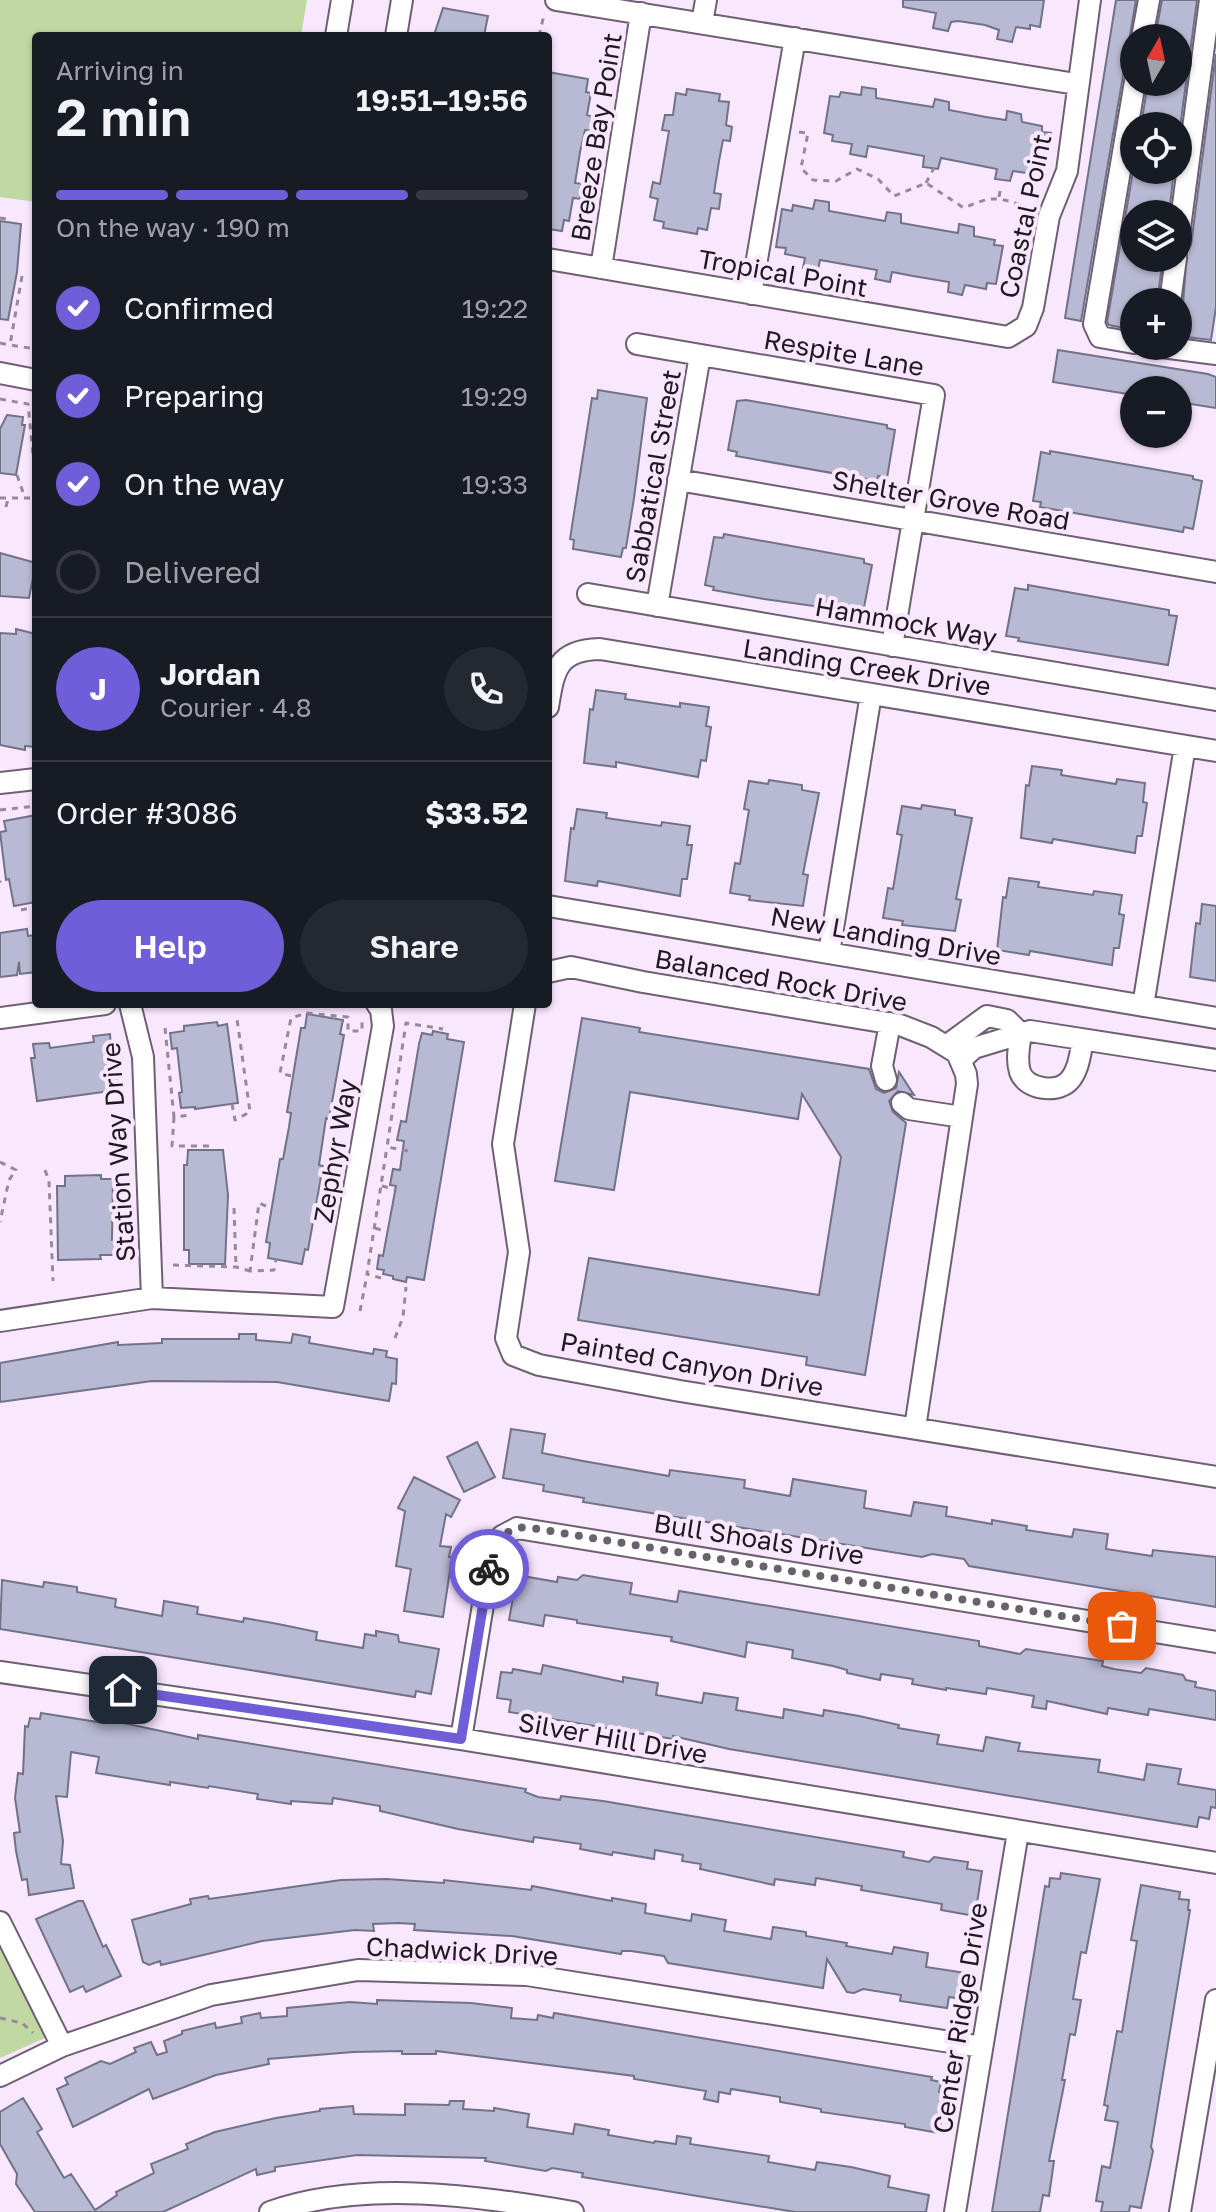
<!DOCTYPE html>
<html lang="en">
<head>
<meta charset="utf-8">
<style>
	:root { --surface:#171b24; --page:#242831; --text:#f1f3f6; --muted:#9ea1a6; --line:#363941; --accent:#6f5ed8 }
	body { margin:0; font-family:"Golos Text",sans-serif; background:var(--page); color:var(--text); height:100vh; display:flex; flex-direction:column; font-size:30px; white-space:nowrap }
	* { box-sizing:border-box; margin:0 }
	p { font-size:26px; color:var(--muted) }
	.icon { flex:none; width:44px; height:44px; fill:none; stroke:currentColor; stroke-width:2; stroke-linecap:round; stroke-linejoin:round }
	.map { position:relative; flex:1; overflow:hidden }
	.details { position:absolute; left:32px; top:32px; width:520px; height:976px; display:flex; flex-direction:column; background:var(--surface); border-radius:8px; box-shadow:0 2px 6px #0004 }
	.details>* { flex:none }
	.needle { width:52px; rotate:9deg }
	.controls { position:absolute; left:1120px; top:24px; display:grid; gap:16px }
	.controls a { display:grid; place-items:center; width:72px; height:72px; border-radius:50%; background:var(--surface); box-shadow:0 2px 6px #0004; font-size:40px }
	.pin { position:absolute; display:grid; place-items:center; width:68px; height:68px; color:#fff; margin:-34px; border-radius:16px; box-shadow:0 4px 12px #0006 }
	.courier { position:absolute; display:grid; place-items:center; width:80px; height:80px; margin:-40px; border:6px solid #6f5ed8; border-radius:50%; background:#fff; color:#222; box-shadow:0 2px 10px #0007 }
	.head em { font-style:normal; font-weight:600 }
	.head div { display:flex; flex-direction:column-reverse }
	.head { display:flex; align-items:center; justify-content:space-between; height:136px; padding:0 24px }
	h1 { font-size:52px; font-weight:600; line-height:60px }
	.bar { display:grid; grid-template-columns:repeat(4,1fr); gap:12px 8px; align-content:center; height:96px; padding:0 24px }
	.bar i { height:10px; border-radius:6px; background:var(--line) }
	.bar .active { background:var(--accent) }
	.bar p { grid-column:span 4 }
	.line { display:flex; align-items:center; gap:20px; padding:0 24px; border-top:2px solid var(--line) }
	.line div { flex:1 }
	.round { display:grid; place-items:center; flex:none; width:84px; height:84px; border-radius:42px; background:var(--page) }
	ol { padding:0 24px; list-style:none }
	li { display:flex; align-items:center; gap:24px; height:88px }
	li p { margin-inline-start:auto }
	li .icon { padding:8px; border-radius:50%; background:var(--accent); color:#fff; stroke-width:4 }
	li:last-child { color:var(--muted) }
	li i { width:44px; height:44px; border:4px solid var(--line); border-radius:50% }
	.cta { display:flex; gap:16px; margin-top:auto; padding:16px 24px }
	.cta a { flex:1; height:92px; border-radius:48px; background:var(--accent); color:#fff; font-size:32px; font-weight:600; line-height:92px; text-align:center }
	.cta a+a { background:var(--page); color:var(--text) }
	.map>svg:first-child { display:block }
</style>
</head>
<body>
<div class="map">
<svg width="1216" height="2212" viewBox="0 0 1216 2212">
	<rect width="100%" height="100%" fill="#f9e7fe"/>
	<!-- green -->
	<path fill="#c0d9a3" d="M0,0H307L301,36H36V202L0,197Z
		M0,1943L45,2038L0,2058Z"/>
	<!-- building -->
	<path fill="#b8b9d3" stroke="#71728a" stroke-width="2" d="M903,0H1044L1040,27L1030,25V29L1016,27L1012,42L997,39L999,30L985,25L958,21L951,22L948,31L933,28L936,13L903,7Z
		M1116,0H1136L1081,321L1065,318Z
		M1162,0H1197L1178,143V126H1141L1148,82H1178V38H1155Z
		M443,8L488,16L484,36L434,35Z
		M1216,54V307L1211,340L1178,336V312L1183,304L1187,252L1191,245Z
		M548,72L588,79L586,92L591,93L587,115L594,117L592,131L585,130L580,152L575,183L583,184L580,199L573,198L569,221L564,220L562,231L548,229Z
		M862,87L876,89V98L933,107L935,99L949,102V110L986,117L1006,120L1007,111L1021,114L1022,122L1042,126V132L1051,133L1044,171L1034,169V174L1013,171L1010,181L995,179L997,169L941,158L938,169L923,167L924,156L868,146L866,157L850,154L852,144L832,141L833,135L824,133L830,96L839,97L841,92L861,95Z
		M687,89L720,94L719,101L729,102L726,125L732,127L730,141L723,140L719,161L714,193L721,194L719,209L711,208L707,230L698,228L697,234L663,228L664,222L654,220L658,199L650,197L653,182L660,184L669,131L662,130L665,115H673L676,93L686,95Z
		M1134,166V170H1174L1169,214H1134V258H1163L1157,302H1134V330L1109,325L1107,322Z
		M815,200L829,202V211L885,221L887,212L901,214V223L958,233L959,224L974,227V236L995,240L994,245L1003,246L996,284L987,283L986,289L965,285L962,295L948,292L949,282L913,276L892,272L890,282L875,279L877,270L820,260L818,270L803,268L805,258L785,254L786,248L776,247L782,209L792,211L793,205L813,209Z
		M0,221L21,224L17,272L8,320L0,319Z
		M1058,350L1208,374L1216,377V408L1178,402V390H1134V395L1053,382Z
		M598,390L647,398L634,498L626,548H623L621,557L573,549L574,540L570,539L592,398L597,399Z
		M746,400L887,425V428L895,430L887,478L878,476L877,481L736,456L737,452L728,450L737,401Z
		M7,415L23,417L22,425H25L16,475L0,473V429Z
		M1050,451L1193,476V479L1202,481L1193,529L1184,527L1183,532L1040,507L1041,502L1033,501L1041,452L1050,454Z
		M724,534L864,559V563L872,565L863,613L764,599L713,590L714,587L705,585L714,537L723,538Z
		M0,553L36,563L29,598L0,596Z
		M1028,585L1169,610V615L1177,616L1168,665L1018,641L1019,638L1006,636L1015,588L1028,590Z
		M16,629L36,634V747L25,746V750L0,745V633L16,634Z
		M596,690L626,694L625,699L680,707V703L709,707L706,726L711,727L706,761L701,760L698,777L616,762V767L584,763L590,709L593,710Z
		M1032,766L1062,770L1061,775L1116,784L1117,779L1145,783L1143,802L1147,803L1142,836H1137L1135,853L1053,839L1052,843L1021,838L1026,785L1029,786Z
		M769,780L802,785V790L819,793L803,874L808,875L803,906L749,900L750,896L730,893L735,863L740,864L749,810L744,809L749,781L768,784Z
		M922,805L955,810V815L972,818L956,899L961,900L955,931L902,925L903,921L883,918L888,888L893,889L902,835L897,834L902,806L921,809Z
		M577,809L607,813L606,818L661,826L662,822L690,826L687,845H692L687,879H682L680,896L598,881L597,886L565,881L571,828L574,829Z
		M36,815V902L14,906L9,879L6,880L0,832L6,831L4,821Z
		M1009,878L1039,882L1038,887L1093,895L1094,891L1122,895L1119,914L1124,915L1119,948H1114L1112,965L1030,951L1029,955L997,950L1003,897L1006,898Z
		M1202,904L1216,906V981L1190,977L1196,923L1200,924Z
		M27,929L28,936L36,935V972L20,974L19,962L17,975L0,977V933Z
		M307,1014L343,1020L340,1034L344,1035L329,1119L326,1118L319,1165L323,1166L308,1250L305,1249L302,1264L268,1258L270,1243L266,1242L280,1159H283L289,1127L291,1113L287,1112L301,1028H305Z
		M582,1018L640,1028L639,1032L869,1069L876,1089L884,1093L896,1088L899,1072L914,1095L898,1091L889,1101L893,1112L906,1123L865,1375L806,1365L807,1357L578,1320L589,1258L819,1295L841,1157L802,1094L798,1119L630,1092L614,1190L555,1181Z
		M217,1022L218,1026L227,1024L238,1103L195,1109V1107L181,1108L179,1093L182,1092L177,1048L172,1049L170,1033L184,1031V1026Z
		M433,1031L448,1034L447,1039L464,1042L424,1280L407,1277L406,1282L393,1279V1276L383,1274L384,1270L377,1269L379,1255L383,1256L396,1186L390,1185L393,1169L400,1170L404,1141L397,1140L401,1121L406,1122L419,1044L422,1033L432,1035Z
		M110,1034L111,1047H114L118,1090L37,1101L31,1058H35L33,1044L49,1043L50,1048L94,1042L93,1036Z
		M188,1150H223L228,1195L225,1264H189V1250H184V1165H187Z
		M101,1175V1179H113L112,1240H116V1255H100L101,1259L58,1260L57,1186H65V1176Z
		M239,1334H256V1340L291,1343L293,1334L310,1337L309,1343L373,1354L374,1349L387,1351L386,1357L397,1359L396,1384L392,1383L389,1401L277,1382L152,1381L0,1402V1363L118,1342V1345L162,1343V1339H239Z
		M511,1429L545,1434L542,1453L583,1461L669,1476L670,1470L745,1480L744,1488L790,1496L793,1479L866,1491L864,1508L911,1516L914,1502L947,1507L946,1516L992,1524V1520L1027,1526L1026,1530L1072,1537L1074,1529L1108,1534L1106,1549L1152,1556L1153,1550L1216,1557V1607L969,1566L964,1559L932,1554L922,1557L583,1502L584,1498L543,1491L544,1485L503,1478Z
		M477,1442L495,1477L464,1492L447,1457Z
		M414,1477L460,1500L451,1517L446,1514L440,1546L451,1547L449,1557H452L443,1617L404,1611L411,1569L396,1566L405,1511L398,1508Z
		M517,1575L557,1582L558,1577L577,1580L583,1575L600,1578L632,1583L630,1594L677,1602L679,1591L979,1641V1646L1020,1654L1026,1649L1103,1661L1102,1666L1114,1669L1141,1673L1146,1668L1183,1675L1186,1680L1196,1682L1195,1687L1216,1691V1720L1149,1709L1148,1715L1108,1708L1107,1714L1047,1701L1046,1709L1032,1707L1034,1696L987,1688L986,1694L946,1688V1690L912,1684L913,1679L881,1674L880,1680L847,1673V1670L833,1666L792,1658L793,1650L747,1642L745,1657L671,1641L672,1637L577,1623V1620L545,1615L543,1626L509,1620Z
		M2,1580L43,1587L44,1582L77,1587V1592L116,1599L115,1607L162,1616L164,1601L198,1607L197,1614L243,1622L244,1618L278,1624L317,1632L316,1640L363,1648L365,1634L376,1636V1631L398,1635L399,1642L439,1649L431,1694L416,1691L415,1697L0,1629Z
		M543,1665L623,1682V1677L658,1683L656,1695L702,1703L704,1693L738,1698L736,1710L783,1718L784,1709L823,1716L824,1710L859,1716L899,1725L898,1728L939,1735L937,1744L983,1751L986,1737L1020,1743L1018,1751L1100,1760L1098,1772L1144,1780L1147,1764L1181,1769L1178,1784L1216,1790V1808L1211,1807L1209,1819L1199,1817L1197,1827L729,1749L673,1736V1739L509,1712L511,1700L497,1698L501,1672L512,1673L513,1669L541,1674Z
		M41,1713L104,1723L105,1719L198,1739V1735L526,1789L525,1792L538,1797L560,1800L561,1796L603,1801L904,1852L903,1857L929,1862L934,1857L968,1862L967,1869L982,1871L975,1916L941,1910L942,1904L861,1890L862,1886L816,1878L815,1885L775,1879L774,1885L700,1869L701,1864L682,1861L683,1855L655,1850L654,1859L613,1852L612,1855L580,1849L581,1844L534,1837L533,1842L458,1829L380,1811V1806L333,1798L332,1804L291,1801V1804L257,1799L258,1794L209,1786L208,1788L170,1782V1785L96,1773L99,1757L71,1752L67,1797L56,1796L63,1841L61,1864L70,1865L74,1888L29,1895L27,1879L22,1880L16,1851L14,1833L20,1832L15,1798L18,1773L23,1774L25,1726L28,1727L30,1718L40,1719Z
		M1061,1873L1100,1879L1086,1953L1081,1952L1073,1999L1081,2000L1075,2035L1070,2034L1062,2080H1065L1049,2161H1054L1049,2196L1043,2195L1040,2212H992L1045,1886L1049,1887L1050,1878L1060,1879Z
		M386,1879L444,1883V1880L531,1890L532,1886L612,1901V1898L646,1904L645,1913L691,1921L692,1914L726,1920L724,1931L771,1939L773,1927L806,1932V1936L847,1943L846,1946L892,1954L894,1947L928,1953L926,1967L966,1973L962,1999L949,1997L947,2008L900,2001L901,1995L863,1989L854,1993L847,1992L827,1959L823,1988L668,1963L664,1956L631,1951H622L621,1954L512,1936L414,1930L415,1924L398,1923L373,1924L374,1931L355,1930L262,1941L161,1965L160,1961L149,1965L143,1962L132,1920L191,1904L190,1899L208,1896L209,1899L341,1880Z
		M1141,1885L1180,1892L1179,1899L1189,1900L1188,1910H1190L1151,2147L1153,2151L1141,2208L1130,2206L1129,2212H1101L1103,2202L1096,2201L1102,2166L1110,2168L1118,2122L1105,2120L1108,2106L1104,2105L1117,2031L1122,2032L1128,1995L1137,1941L1131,1940Z
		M78,1901H83L103,1947L106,1945L121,1976L86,1992L83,1986L70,1992L36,1919Z
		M377,2000L471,2003L512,2008L511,2018L537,2020L538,2015L553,2018L554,2013L932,2077L931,2080L941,2082L939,2092L946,2093L939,2133L905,2127V2124L821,2112V2109L780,2102V2097L731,2089L730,2094L719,2092L718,2102L704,2099L706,2091L634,2079V2076L436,2051V2054H402V2051L353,2052L268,2059L269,2064L216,2075L153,2099L149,2089L73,2127L57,2089L68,2084L65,2078L101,2061L110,2064L136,2052L134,2048L151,2042L157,2055L167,2052L164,2041L182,2034V2031L215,2023L216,2028L242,2023L241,2017L260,2013L261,2018L287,2016V2008L350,2002L377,2004Z
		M23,2098L42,2129L37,2132L64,2178L71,2174L95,2210L117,2195L116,2192L154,2173L151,2164L188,2149L186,2144L215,2132L276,2118L320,2111V2109L353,2106L354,2114L405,2115V2104L449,2105L450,2101H464L463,2109L494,2111V2108L529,2114L527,2127L573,2134L575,2124L609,2130L608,2135L654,2143L655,2141L676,2144L677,2136L691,2138L690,2144L769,2156L768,2162L815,2170L817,2162L851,2167L890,2176L888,2187L929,2195L926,2212H795L582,2177L583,2173L571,2171L552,2168L546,2171L485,2161L486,2158L357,2155L275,2167V2171L257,2175L256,2169L163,2212H35L16,2184L17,2174L0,2144V2112Z"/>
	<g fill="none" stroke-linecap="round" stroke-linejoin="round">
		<!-- minor casing -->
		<g stroke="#6f5f73" stroke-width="24">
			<path id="minor" d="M556,0L1076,84
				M702,23L706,0
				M336,36L342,0
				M396,36L402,0
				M1142,38L1149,0
				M1178,243L1210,0
				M548,259L1008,337L1026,326L1033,308L1049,216L1067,171L1090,0
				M601,268L641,13
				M751,294L795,38
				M1170,302L1176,258
				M1134,343L1100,337L1094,324L1135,82
				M637,344L934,395L892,646
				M1154,346L1216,354
				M0,373L36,380
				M678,480L1216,572
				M588,594L1216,700
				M657,606L700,355
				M548,707C554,670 557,650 600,649L1216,751
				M0,783L36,779
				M548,906L1216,1018
				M829,953L871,694
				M548,972L571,967L643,982L900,1025L931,1037L957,1053L966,1074L967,1084L915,1428
				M130,1004L143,1057L152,1298
				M525,1004L503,1144L519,1252L506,1338L513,1355L539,1365L680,1391L1216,1477
				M1143,1006L1185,746
				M0,1018L105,1004
				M1021,1034C1019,1046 1016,1060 1020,1072C1026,1089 1056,1094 1069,1081C1079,1070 1080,1054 1083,1040
				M946,1046L987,1016L1007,1020L1021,1034
				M961,1060L974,1048L1030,1031L1216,1060
				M886,1080L882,1066L890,1023
				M902,1103L909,1109L962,1117
				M0,1321L152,1298L333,1307L383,1026L381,1010L377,1004
				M0,1672L461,1739L1216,1863
				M461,1739L492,1550L502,1536L517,1528L1216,1642
				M0,1922L62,2046
				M0,2076L62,2046L211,1995L358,1970L527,1975L982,2047
				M270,2212C365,2179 476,2196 573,2212
				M955,2212L1018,1832
				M1180,2212L1216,2000"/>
		</g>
		<!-- path -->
		<path stroke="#968999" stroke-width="3" stroke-dasharray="6 6" stroke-linecap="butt" d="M539,36L544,15
			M799,132L808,133L801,168L813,180L836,181L857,169L878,179L894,196L926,183L964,208C989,197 995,196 1021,205
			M926,183L934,168
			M999,197L1001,186
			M0,218L6,219
			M22,276L10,345L36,349
			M0,343L10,345
			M0,399L28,404L36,485
			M17,475L25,498
			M0,498H36
			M6,507L8,499
			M0,810L36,806
			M0,882L1,881
			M21,910L36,907
			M165,1028L174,1117L191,1115
			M291,1076L280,1073L291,1018L307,1013L348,1017V1031H362V1021
			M232,1104L235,1120L250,1112L237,1019
			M174,1117L172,1146H210
			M408,1151L387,1147L406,1023L443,1029
			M0,1162L16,1170L9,1180L0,1222
			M45,1170L49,1181L53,1281
			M382,1186L394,1189
			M266,1206L259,1203L250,1271L274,1270L276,1259
			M234,1208L236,1267
			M375,1228L387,1232
			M173,1265L236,1267L250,1271
			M381,1278L367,1274L387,1147
			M360,1311L367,1275
			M395,1338L403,1317L406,1287
			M0,2018L22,2023L33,2033"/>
		<!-- minor -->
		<use href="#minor" stroke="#fff" stroke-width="20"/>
	</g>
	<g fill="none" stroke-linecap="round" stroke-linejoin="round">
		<!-- done -->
		<path stroke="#6b606e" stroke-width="8" stroke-dasharray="0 14.4" d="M489,1569C493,1546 500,1529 526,1527L1122,1626"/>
		<!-- route -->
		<path stroke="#6f5ed8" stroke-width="10" d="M123,1690L461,1739L489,1569"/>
	</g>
	<g text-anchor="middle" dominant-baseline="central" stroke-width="8" stroke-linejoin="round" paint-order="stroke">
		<!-- street labels -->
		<g font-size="26" fill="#1f1820" stroke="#f9e7fe">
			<text transform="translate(596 137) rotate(-81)">Breeze Bay Point</text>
			<text transform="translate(1025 216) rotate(-78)">Coastal Point</text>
			<text transform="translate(783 273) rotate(10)">Tropical Point</text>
			<text transform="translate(844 353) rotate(10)">Respite Lane</text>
			<text transform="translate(653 476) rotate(-80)">Sabbatical Street</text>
			<text transform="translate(951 500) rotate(10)">Shelter Grove Road</text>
			<text transform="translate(906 622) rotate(10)">Hammock Way</text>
			<text transform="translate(867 667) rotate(9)">Landing Creek Drive</text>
			<text transform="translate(886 936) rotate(10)">New Landing Drive</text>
			<text transform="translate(781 980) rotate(10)">Balanced Rock Drive</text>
			<text transform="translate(335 1151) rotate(-80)">Zephyr Way</text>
			<text transform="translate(118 1152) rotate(-94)">Station Way Drive</text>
			<text transform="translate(692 1364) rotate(10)">Painted Canyon Drive</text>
			<text transform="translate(759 1539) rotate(9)">Bull Shoals Drive</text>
			<text transform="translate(613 1738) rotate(10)">Silver Hill Drive</text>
			<text transform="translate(462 1951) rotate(3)">Chadwick Drive</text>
			<text transform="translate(960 2018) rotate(-81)">Center Ridge Drive</text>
		</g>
	</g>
</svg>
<div class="controls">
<a><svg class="needle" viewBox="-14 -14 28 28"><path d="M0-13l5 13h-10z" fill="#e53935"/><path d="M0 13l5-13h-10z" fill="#9ea1a6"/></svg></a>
<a><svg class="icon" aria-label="locate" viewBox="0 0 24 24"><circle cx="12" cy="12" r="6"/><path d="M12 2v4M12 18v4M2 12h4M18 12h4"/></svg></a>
<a><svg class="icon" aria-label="layers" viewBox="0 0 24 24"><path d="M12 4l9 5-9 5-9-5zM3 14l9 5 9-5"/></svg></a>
<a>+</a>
<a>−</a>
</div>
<div class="pin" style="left:1122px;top:1626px;background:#ea580c"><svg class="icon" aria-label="bag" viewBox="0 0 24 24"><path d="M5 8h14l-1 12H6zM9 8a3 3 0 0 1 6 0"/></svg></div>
<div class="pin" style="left:123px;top:1690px;background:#1f2937"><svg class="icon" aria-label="home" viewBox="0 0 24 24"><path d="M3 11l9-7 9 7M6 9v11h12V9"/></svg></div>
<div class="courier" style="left:489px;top:1569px"><svg class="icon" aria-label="bike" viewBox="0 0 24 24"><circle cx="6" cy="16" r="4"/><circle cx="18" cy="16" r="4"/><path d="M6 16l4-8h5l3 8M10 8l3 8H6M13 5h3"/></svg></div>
<section class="details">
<div class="head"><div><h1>2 min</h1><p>Arriving in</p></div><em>19:51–19:56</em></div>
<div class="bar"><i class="active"></i><i class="active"></i><i class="active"></i><i></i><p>On the way · 190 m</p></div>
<ol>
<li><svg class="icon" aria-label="check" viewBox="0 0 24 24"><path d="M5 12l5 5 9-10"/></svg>Confirmed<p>19:22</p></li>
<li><svg class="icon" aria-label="check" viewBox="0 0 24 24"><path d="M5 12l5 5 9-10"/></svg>Preparing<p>19:29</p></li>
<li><svg class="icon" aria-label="check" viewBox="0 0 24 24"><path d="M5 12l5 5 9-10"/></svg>On the way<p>19:33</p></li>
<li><i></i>Delivered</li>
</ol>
<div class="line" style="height:144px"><b class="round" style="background:var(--accent);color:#fff">J</b><div><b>Jordan</b><p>Courier · 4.8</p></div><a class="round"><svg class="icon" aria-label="phone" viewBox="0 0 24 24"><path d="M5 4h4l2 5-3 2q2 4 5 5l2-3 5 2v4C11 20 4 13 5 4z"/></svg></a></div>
<div class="line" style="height:104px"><div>Order #3086</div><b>$33.52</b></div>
<div class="cta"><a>Help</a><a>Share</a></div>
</section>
</div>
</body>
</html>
